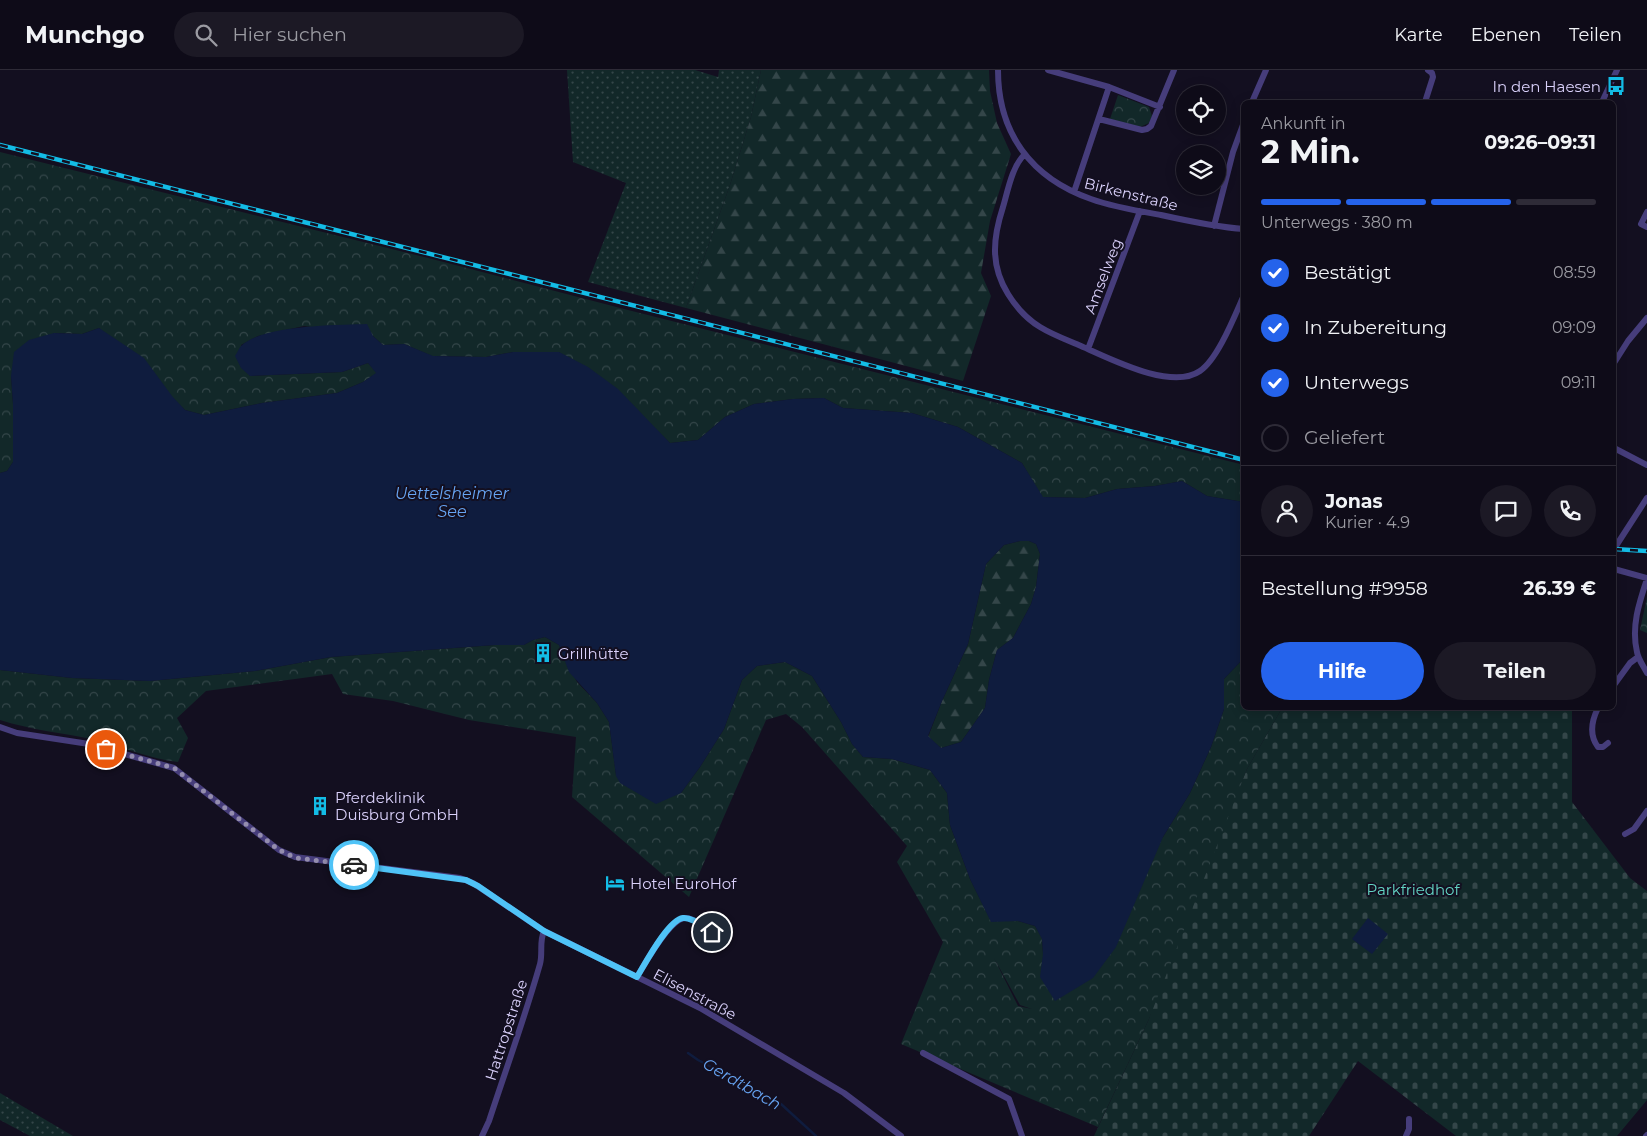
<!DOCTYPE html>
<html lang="de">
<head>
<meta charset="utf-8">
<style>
	:root { --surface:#0e0b18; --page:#1c1925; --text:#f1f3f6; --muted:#9b9ba2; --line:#2e2b37; --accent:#2563eb }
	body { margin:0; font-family:Montserrat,sans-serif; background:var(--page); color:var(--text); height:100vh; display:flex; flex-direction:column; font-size:19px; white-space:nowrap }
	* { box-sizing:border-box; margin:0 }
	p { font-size:16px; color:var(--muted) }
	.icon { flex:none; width:28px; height:28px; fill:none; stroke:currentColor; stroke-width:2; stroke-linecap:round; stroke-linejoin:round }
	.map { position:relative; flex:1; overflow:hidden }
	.details { position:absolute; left:1241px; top:30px; width:375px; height:610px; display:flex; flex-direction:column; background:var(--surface); border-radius:8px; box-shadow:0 2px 12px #0003,0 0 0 1px var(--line) }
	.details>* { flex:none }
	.fabs { position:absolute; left:1176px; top:15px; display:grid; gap:10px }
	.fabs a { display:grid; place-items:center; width:50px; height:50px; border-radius:50%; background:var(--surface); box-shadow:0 2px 12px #0003,0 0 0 1px var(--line); font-size:25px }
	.pin { position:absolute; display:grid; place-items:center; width:42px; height:42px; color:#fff; margin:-21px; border:2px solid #fff; border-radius:50%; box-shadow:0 1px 5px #0007 }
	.courier { position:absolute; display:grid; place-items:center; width:50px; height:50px; margin:-25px; border:4px solid #4fc3f7; border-radius:50%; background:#fff; color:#222; box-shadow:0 1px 6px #0007 }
	.head em { font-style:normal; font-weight:700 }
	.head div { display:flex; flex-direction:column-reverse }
	.head { display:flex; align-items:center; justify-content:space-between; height:85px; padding:0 20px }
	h1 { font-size:32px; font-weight:700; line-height:38px }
	.bar { display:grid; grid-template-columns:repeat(4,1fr); gap:8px 5px; align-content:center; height:60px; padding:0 20px }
	.bar i { height:6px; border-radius:4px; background:var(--line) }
	.bar .on { background:var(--accent) }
	.bar p { grid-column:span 4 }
	.line { display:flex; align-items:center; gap:12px; padding:0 20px; border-top:1px solid var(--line) }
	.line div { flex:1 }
	.round { display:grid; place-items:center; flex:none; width:52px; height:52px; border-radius:26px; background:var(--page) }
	ol { padding:0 20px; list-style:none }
	li { display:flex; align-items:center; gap:15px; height:55px }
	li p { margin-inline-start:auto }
	li .icon { padding:5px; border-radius:50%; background:var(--accent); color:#fff; stroke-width:4 }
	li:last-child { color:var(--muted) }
	li i { width:28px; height:28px; border:2px solid var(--line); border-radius:50% }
	.cta { display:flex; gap:10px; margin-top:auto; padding:10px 20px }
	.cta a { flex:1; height:58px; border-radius:30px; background:var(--accent); color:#fff; font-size:20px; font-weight:700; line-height:58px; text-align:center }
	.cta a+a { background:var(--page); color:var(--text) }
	header { display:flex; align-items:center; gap:30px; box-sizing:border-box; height:70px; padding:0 25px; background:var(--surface); border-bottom:1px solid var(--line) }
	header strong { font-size:24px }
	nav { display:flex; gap:28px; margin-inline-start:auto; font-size:18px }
	.search { width:350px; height:45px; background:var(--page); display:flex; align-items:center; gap:12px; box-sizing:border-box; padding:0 18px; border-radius:28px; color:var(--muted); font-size:19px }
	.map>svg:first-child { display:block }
</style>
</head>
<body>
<header>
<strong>Munchgo</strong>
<div class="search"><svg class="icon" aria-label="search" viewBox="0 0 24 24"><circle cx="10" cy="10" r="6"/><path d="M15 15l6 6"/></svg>Hier suchen</div>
<nav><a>Karte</a><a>Ebenen</a><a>Teilen</a></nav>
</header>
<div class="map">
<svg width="1647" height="1066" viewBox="0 0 1647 1066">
	<defs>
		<pattern id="grass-dots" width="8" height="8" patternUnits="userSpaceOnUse" patternTransform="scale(1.25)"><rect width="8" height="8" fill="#122829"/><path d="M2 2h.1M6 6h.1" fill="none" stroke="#344649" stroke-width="1.8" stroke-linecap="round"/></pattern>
		<pattern id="forest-firs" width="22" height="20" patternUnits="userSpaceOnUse" patternTransform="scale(1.25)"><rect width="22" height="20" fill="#122829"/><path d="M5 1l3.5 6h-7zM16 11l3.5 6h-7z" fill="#344649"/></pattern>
		<pattern id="cemetery-stones" width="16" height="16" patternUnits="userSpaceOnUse" patternTransform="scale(1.25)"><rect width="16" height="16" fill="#122829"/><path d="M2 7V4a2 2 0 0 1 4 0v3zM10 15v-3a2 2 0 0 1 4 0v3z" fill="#344649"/></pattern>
		<pattern id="park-crowns" width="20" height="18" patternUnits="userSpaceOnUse" patternTransform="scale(1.25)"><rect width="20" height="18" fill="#122829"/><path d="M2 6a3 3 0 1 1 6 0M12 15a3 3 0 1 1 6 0" fill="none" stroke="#344649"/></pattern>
	</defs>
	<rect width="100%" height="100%" fill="#130f20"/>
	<!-- grass -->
	<path fill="url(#grass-dots)" d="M567,0H695L718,7L719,0H761L751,47L730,115L686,238L588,212L626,113L573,92Z
		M0,1023L73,1066H30L0,1050Z"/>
	<!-- forest -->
	<path fill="url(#forest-firs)" d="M761,0H989L990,21L997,53L1011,84L990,151L981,203L991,226L963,311L686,238L730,115L751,47Z
		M1020,471H1029L1036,474L1040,484L1036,517L1031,534L1013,568L997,580L989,610L985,638L961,672L941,678L928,667L942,631L968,574L986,494L1004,475Z"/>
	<!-- cemetery -->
	<path fill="url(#cemetery-stones)" d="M1282,638H1572V732L1630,808L1647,821V1030L1617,1066H1456L1358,991L1309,1066H1094L1149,949L1166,891L1247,699Z"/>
	<!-- park -->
	<path fill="url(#park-crowns)" fill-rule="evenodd" d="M1118,25L1149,37L1152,46L1149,53L1140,57L1110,49Z
		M0,82L432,189L624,239L1244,395V432L1207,426L1182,411L1155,416L1117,419L1085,428L1042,427L1022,393L958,357L912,343L843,338L824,328L793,329L754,334L725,347L698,370L670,373L656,360L559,282H513L486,287L432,286L404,274L383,275L373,266L304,256L258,266L241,275L250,306L342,302L368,293L377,303L363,312L337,323L262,333L204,345L185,340L99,258L82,264L54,263L11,306L13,334V392L7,401L0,403Z
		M1647,527V563L1640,560Z
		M545,567L559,575L577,612L597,633L609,652L616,705C629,728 657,722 681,723L700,697L724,659L742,610L757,596L785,592L812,606L841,652L852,674L863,687L892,689L930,700L947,723L950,755L970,809L991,851H1018L1035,856L1042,868L1043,884L1163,767L1190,723L1211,677L1224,639V609L1244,588V638H1282L1247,699L1149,949L1098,1057L901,974L943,872L897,792L907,776L802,657L786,644L766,650L689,827L572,727L576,667L469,650L393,631L343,624L332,604L206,621L177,648L188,668L178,692C150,689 123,677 96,670C64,663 31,660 0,650V600L72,608L150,611L255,601L331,587L495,575H524L533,570ZM994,888L1020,935L1032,939L1018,936Z"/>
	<!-- water -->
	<path fill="#0f1c3e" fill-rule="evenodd" d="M367,254L373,266L383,275L404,274L433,286L486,287L513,282H559L588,297L618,319L670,373L698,370L725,347L754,334L793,329L824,328L843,338L912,343L958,357L1022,393L1043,427L1085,428L1117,419L1155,416L1182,411L1207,426L1244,432V588L1224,609V639L1211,677L1190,723L1163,767L1116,877L1093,908L1055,931L1040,907L1043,884L1042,869L1035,856L1018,851L991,852L970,809L950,755L947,723L930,700L892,689L863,687L852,674L841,652L812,606L785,592L757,596L742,610L724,659L700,697L681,723L656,734L620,713L616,706L609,652L597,633L569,602L559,575L545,567L533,570L524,575H495L331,587L255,601L150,611L72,608L0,600V403L7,401L13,392V334L11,306L14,282L29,270L54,263L82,264L99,258L144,288L172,326L185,340L204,345L262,333L337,323L363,312L376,303L368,293L342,302L250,306L241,298L235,286C237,283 239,278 241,276C261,255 339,255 367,254ZM1020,471H1029L1036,474L1040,484L1036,517L1031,534L1013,568L997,580L989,610L985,638L961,672L941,678L928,666L942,631L968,574L986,494L1004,475Z
		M1368,848L1388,864L1372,884L1352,869Z"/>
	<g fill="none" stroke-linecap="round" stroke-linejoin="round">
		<!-- stream -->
		<path stroke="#0f1c3e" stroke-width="2.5" d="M688,983L698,990L781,1034L816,1066"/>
		<!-- street -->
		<path stroke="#463d7b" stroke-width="6" d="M998,0C998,63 1031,108 1091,129C1113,137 1138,141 1161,145C1188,151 1216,157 1244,159
			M1048,0L1109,17L1160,37
			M1252,32L1266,0
			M1425,32L1433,7L1432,3L1428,0
			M1602,32L1617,0
			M1099,49L1142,60L1147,59L1151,56L1174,0
			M1024,85C1012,97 1008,120 1003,137C993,168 990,195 1008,224C1016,237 1027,249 1040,257C1053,265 1067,270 1081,276C1109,288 1171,321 1200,301C1218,289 1235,245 1244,225
			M1074,122L1109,17
			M1647,142L1641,154L1647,157
			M1214,156L1233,82L1244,52
			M1088,279L1140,141
			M1614,293L1628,271L1647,248
			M1614,378L1647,395
			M1614,479L1647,428
			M1614,499L1647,508
			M1647,509C1639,533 1631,557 1637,582C1638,589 1644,597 1647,603
			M1614,615L1630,593L1638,587
			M1598,638C1592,650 1589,665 1598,677H1603L1608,673
			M0,657L17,663L89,674L174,698L279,780L295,787L460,808L473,813L544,861L700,938L844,1023L901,1066
			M1625,764L1634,759L1647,741
			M637,907C645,894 670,847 686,848C697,849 710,861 720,868
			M923,983L1009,1029L1022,1066
			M482,1066L489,1051C506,999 525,947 540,894C543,883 539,872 544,861
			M1406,1066L1409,1059V1049
			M1646,1066L1647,1065"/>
		<!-- rail casing -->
		<g stroke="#13bce6" stroke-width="4.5">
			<path id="rail" d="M0,75L1244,390
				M1614,479L1647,481"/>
		</g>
		<!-- rail -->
		<use href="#rail" stroke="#130f20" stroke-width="2.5" stroke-dasharray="8" stroke-linecap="butt"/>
	</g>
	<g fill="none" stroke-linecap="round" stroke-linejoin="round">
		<!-- done -->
		<path stroke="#948dae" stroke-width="5" stroke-dasharray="0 9" d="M106,679L174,698L279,780L296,788L354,795"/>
		<!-- route -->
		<path stroke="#4fc3f7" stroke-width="6" d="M354,795L466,810L478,816L544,861L637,907C645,894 668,850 683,848C693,847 704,858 712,862"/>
	</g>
	<!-- icons -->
	<defs>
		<g id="bus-bare" transform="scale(1.5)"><path d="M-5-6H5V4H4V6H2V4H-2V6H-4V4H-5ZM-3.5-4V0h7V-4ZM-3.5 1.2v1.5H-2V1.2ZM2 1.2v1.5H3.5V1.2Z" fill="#13bce6" stroke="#130f20" stroke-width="2.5" paint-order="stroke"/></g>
		<g id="building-bare" transform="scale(1.5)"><path d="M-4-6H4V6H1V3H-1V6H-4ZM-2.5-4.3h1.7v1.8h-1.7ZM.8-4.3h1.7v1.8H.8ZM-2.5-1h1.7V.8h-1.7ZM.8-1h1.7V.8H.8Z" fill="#13bce6" stroke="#130f20" stroke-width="2.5" paint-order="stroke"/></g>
		<g id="hotel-bare" transform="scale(1.5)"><path d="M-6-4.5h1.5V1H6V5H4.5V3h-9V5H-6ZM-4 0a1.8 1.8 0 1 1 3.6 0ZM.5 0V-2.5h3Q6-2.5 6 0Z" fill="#13bce6" stroke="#130f20" stroke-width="2.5" paint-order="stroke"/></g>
	</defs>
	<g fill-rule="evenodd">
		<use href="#bus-bare" x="1616" y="16"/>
		<use href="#building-bare" x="543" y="583"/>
		<use href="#building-bare" x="320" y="736"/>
		<use href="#hotel-bare" x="615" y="813"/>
	</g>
	<g text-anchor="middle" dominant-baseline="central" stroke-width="4" stroke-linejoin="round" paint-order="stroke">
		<!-- poi labels -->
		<g font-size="15" fill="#dad1fb" stroke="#130f20" text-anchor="start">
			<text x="1601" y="16" text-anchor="end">In den Haesen</text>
			<text x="558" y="583">Grillhütte</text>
			<text x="335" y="727">Pferdeklinik<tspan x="335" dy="17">Duisburg GmbH</tspan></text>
			<text x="630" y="813">Hotel EuroHof</text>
		</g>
		<!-- street labels -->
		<g font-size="15" fill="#dad1fb" stroke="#130f20">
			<text transform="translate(1131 124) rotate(14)">Birkenstraße</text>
			<text transform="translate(1103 206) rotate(-69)">Amselweg</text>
			<text transform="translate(695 924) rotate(28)">Elisenstraße</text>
			<text transform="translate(506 960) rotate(-72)">Hattropstraße</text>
		</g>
		<!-- park labels -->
		<g font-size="15" fill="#63d5c4" stroke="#130f20">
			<text x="1413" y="819">Parkfriedhof</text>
		</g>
		<!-- water labels -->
		<g font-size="16" font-style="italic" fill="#67a4f3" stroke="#130f20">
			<text x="452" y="423">Uettelsheimer<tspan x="452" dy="18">See</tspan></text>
			<text transform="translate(742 1014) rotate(30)">Gerdtbach</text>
		</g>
	</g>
</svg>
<div class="fabs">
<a><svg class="icon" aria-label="locate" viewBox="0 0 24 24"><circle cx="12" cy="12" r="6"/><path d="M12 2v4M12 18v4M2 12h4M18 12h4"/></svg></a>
<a><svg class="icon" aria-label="layers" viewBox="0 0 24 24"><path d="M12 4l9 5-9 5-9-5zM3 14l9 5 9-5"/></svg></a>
</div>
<div class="pin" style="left:106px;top:679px;background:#ea580c"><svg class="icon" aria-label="bag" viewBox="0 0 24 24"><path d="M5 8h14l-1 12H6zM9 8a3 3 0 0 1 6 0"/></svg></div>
<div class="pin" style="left:712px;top:862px;background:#1f2937"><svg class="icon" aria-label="home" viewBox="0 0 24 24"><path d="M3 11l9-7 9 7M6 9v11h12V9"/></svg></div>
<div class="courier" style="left:354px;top:795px"><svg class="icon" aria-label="car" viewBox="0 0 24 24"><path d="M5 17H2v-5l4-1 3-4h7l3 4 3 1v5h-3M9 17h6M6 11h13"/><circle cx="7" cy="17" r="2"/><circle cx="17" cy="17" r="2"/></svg></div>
<section class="details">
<div class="head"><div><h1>2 Min.</h1><p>Ankunft in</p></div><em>09:26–09:31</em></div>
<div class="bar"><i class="on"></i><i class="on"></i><i class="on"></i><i></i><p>Unterwegs · 380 m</p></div>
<ol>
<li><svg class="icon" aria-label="check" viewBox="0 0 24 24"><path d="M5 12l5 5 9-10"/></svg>Bestätigt<p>08:59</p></li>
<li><svg class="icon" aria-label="check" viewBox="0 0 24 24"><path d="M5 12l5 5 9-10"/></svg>In Zubereitung<p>09:09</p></li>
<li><svg class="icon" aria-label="check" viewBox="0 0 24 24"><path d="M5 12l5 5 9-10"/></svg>Unterwegs<p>09:11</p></li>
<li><i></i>Geliefert</li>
</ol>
<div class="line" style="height:90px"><a class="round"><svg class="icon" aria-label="person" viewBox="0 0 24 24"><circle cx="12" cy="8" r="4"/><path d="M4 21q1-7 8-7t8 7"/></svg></a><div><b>Jonas</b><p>Kurier · 4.9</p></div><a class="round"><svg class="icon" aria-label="chat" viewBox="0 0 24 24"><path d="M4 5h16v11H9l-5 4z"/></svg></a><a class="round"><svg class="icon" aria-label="phone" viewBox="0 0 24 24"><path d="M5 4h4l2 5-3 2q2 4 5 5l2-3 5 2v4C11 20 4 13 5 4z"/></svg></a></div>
<div class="line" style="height:65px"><div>Bestellung #9958</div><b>26.39 €</b></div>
<div class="cta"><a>Hilfe</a><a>Teilen</a></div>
</section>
</div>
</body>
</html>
